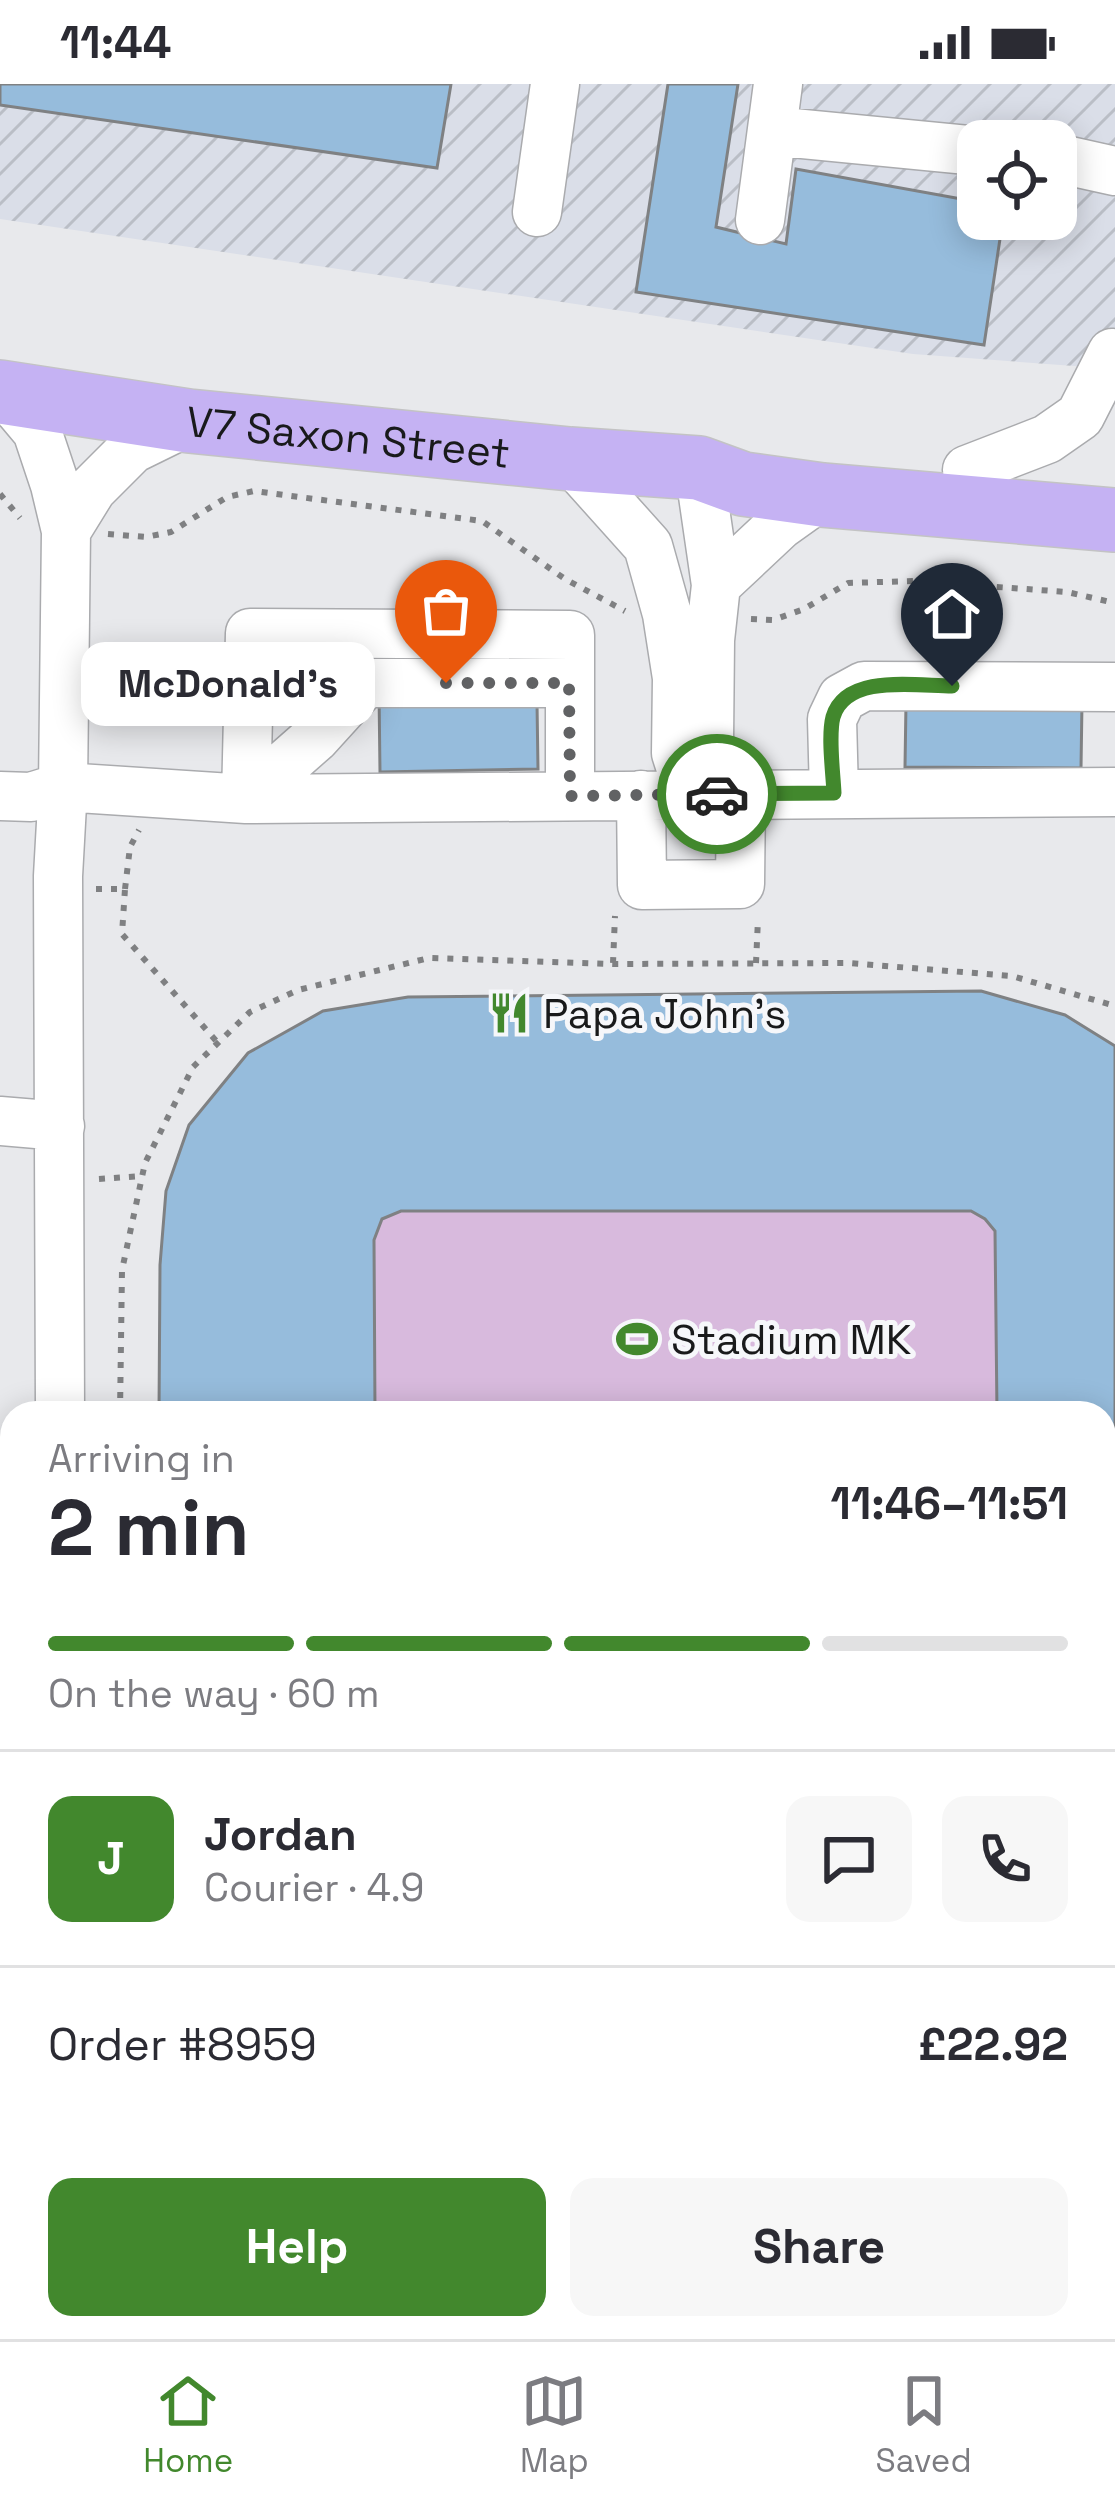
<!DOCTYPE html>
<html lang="en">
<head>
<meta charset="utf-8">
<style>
	:root { --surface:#fff; --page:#f7f7f7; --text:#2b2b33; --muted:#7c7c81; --line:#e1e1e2; --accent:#42882d }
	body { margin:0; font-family:"Space Grotesk",sans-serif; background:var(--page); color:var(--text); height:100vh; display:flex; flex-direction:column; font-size:45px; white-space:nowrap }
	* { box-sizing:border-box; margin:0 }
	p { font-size:39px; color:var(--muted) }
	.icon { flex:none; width:66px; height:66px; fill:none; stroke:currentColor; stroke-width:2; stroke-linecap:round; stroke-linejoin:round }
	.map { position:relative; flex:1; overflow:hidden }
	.details { position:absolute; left:0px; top:1317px; width:1116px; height:939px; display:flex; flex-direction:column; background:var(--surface); border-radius:36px 36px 0 0; box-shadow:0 6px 30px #0003 }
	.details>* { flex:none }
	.tools { position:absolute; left:957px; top:36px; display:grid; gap:24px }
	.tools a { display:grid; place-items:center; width:120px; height:120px; border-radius:24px; background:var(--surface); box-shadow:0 6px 30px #0003; font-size:60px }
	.pin { position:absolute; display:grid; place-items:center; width:102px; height:102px; color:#fff; margin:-123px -51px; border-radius:50% 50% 50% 0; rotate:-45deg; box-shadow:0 0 12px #0007 }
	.pin .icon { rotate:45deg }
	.courier { position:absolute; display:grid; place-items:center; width:120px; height:120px; margin:-60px; border:9px solid #42882d; border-radius:50%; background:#fff; color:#222; box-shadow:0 3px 15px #0007 }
	.bubble { position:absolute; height:84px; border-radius:24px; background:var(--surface); box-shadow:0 6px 30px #0003; font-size:39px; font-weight:700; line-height:84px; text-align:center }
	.headline em { font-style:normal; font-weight:700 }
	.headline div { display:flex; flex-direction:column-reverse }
	.headline { display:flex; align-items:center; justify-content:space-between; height:204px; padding:0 48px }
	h1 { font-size:78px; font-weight:700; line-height:90px }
	.bar { display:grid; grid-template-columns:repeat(4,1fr); gap:18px 12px; align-content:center; height:144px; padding:0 48px }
	.bar i { height:15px; border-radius:9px; background:var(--line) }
	.bar .active { background:var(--accent) }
	.bar p { grid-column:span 4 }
	.line { display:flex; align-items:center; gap:30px; padding:0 48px; border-top:3px solid var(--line) }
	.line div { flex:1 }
	.round { display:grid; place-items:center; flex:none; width:126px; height:126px; border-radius:24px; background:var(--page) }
	.button { display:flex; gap:24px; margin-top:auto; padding:24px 48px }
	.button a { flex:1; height:138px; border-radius:24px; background:var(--accent); color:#fff; font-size:48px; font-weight:700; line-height:138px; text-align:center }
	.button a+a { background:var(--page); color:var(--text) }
	.status { display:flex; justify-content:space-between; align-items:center; height:84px; padding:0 60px; background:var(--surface); direction:ltr }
	.status svg { height:33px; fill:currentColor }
	.tabs { display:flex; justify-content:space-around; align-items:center; height:168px; border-top:3px solid var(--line); background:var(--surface); font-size:33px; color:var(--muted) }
	.tabs a { display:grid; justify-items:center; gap:6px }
	.tabs .active { color:var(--accent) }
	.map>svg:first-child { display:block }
</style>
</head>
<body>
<div class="status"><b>11:44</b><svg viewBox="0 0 49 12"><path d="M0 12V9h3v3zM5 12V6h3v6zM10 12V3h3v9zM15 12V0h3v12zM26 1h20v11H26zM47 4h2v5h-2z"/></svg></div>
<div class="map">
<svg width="1115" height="2255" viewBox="0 0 1115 2255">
	<defs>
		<pattern id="industrial-furrows" width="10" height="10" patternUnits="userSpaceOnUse" patternTransform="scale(3)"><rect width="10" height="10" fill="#dadee8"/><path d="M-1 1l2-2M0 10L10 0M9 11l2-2" fill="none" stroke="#babec6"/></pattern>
	</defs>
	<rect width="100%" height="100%" fill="#e8e9ec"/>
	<!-- industrial -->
	<path fill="url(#industrial-furrows)" fill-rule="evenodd" d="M0,0H1115V285L913,270L0,135ZM978,57H1056V135H978Z"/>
	<!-- green -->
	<path fill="#d8badd" d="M981,907L1115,962V1718L1104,1727V1329H159L160,1181L166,1107L189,1041L323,927L408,913Z"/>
	<!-- building -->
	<path fill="#96bcdc" stroke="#7f8183" stroke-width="3" d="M0,0H451L437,84L0,21Z
		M668,0H738L716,143L786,160L796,85L978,118V135H1003L984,261L636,208Z
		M379,607L537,619L538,685L380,688Z
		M906,619H1082L1081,684L905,683Z
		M981,907L1065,931L1115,962V1718L1104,1727V1329H997L995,1147L985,1135L971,1127H401L382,1135L374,1156L375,1329H159L160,1181L166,1107L189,1041L248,969L323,927L408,913Z"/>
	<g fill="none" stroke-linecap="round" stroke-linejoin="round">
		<!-- minor casing -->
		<g stroke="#aaabae" stroke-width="51">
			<path id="minor" d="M772,47L978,67
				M1056,74L1115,87
				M537,128L555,0
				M760,136L778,0
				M5,309L37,347L55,401L66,447L63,703L58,792L60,1329
				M570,375L648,462L667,530L677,594L676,669L689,710
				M699,384L716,501L710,556L709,656
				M967,386L1047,355L1080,332L1112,269
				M66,447L92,405L132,365L189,337
				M716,501L780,441L822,411
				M834,709L832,635L842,614L864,602L1115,603
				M641,711L642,801L740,800L741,710
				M0,712L31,713L63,703L246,715L1115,708
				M246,715L250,549L570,551V711
				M270,715L273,691L315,654L365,599H569
				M0,1037L60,1042
				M0,1637H12
				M0,1933H12
				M1104,1942L1115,1941
				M660,2255V2244
				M716,2255V2244"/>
		</g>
		<!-- major casing -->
		<g stroke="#c3c3c4" stroke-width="66">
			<g id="major">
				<path id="s1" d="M0,308L189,337L570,375L699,384L743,400L822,411L1115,436"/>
			</g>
		</g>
		<!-- path -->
		<path stroke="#7f8082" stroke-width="6" stroke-dasharray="6 9" stroke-linecap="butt" d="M0,410L20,434
			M108,450L146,453L171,448L227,413L254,407L482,437L565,495L625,527
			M751,535L773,536L804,525L848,499L914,497L1067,508L1115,519
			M96,805H125L122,850L218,959
			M125,805L130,763L139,746
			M613,879L615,832
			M756,879L758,835
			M99,1095L142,1092
			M120,1329L122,1186L145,1079L193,983L250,928L298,906L429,874L613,880L848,879L1012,892L1115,922"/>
		<!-- minor -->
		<use href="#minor" stroke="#fff" stroke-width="48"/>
		<!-- major -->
		<use href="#major" stroke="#c5b2f3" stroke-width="63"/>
	</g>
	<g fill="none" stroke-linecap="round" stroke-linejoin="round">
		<!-- done -->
		<path stroke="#616264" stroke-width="12" stroke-dasharray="0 21.6" d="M446,599H569L570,712L717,710"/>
		<!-- route -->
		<path stroke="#42882d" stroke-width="15" d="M717,710L834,709C833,688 828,652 833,633C846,589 917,602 952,602"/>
	</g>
	<!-- icons -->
	<defs>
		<g id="restaurant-bare" transform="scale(3.24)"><path d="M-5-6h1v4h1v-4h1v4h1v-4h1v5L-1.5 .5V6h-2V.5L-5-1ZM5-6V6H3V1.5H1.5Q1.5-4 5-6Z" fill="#42882d" stroke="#f6f7fa" stroke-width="2.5" paint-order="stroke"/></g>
		<g id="stadium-bare" transform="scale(3.24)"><path d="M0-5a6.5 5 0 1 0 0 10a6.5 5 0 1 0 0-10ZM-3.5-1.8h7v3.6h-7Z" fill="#42882d" stroke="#f6f7fa" stroke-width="2.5" paint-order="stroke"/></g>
	</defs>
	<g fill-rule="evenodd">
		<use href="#restaurant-bare" x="509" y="929"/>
		<use href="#stadium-bare" x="637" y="1255"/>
	</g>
	<g text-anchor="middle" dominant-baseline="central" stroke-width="10" stroke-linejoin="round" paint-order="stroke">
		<!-- street labels -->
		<g font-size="42" fill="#191a1b" stroke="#f6f7fa">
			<text stroke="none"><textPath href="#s1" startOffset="351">V7 Saxon Street</textPath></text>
		</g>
		<!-- poi labels -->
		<g font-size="42" fill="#191a1b" stroke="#f6f7fa" text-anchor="start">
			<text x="543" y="929">Papa John's</text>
			<text x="671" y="1255">Stadium MK</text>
		</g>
	</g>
</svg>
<div class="tools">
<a><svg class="icon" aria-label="locate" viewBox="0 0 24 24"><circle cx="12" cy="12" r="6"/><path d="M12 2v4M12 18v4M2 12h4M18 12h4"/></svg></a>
</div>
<div class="pin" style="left:446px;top:599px;background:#ea580c"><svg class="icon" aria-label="bag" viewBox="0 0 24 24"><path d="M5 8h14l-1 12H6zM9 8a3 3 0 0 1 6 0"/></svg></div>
<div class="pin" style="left:952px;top:602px;background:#1f2937"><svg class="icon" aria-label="home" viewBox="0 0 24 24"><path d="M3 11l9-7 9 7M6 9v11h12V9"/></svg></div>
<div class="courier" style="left:717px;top:710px"><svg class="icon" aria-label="car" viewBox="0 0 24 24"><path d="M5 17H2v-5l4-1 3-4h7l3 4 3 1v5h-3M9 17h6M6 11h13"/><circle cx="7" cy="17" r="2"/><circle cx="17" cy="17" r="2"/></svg></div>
<div class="bubble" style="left:81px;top:558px;width:294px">McDonald's</div>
<section class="details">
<div class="headline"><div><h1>2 min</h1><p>Arriving in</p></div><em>11:46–11:51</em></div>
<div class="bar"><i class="active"></i><i class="active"></i><i class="active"></i><i></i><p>On the way · 60 m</p></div>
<div class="line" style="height:216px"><b class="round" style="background:var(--accent);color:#fff">J</b><div><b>Jordan</b><p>Courier · 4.9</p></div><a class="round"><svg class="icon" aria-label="chat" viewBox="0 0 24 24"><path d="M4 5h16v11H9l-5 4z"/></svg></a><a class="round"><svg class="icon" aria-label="phone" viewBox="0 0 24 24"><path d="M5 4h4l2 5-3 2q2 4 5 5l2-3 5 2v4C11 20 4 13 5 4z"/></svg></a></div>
<div class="line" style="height:156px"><div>Order #8959</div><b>£22.92</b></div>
<div class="button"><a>Help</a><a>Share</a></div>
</section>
</div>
<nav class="tabs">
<a class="active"><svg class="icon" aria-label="home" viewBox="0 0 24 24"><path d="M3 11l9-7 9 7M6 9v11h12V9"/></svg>Home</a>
<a><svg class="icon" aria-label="map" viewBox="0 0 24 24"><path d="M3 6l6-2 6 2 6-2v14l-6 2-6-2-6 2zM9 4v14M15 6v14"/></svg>Map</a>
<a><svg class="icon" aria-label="saved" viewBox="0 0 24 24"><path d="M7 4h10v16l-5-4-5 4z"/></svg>Saved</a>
</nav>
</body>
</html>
